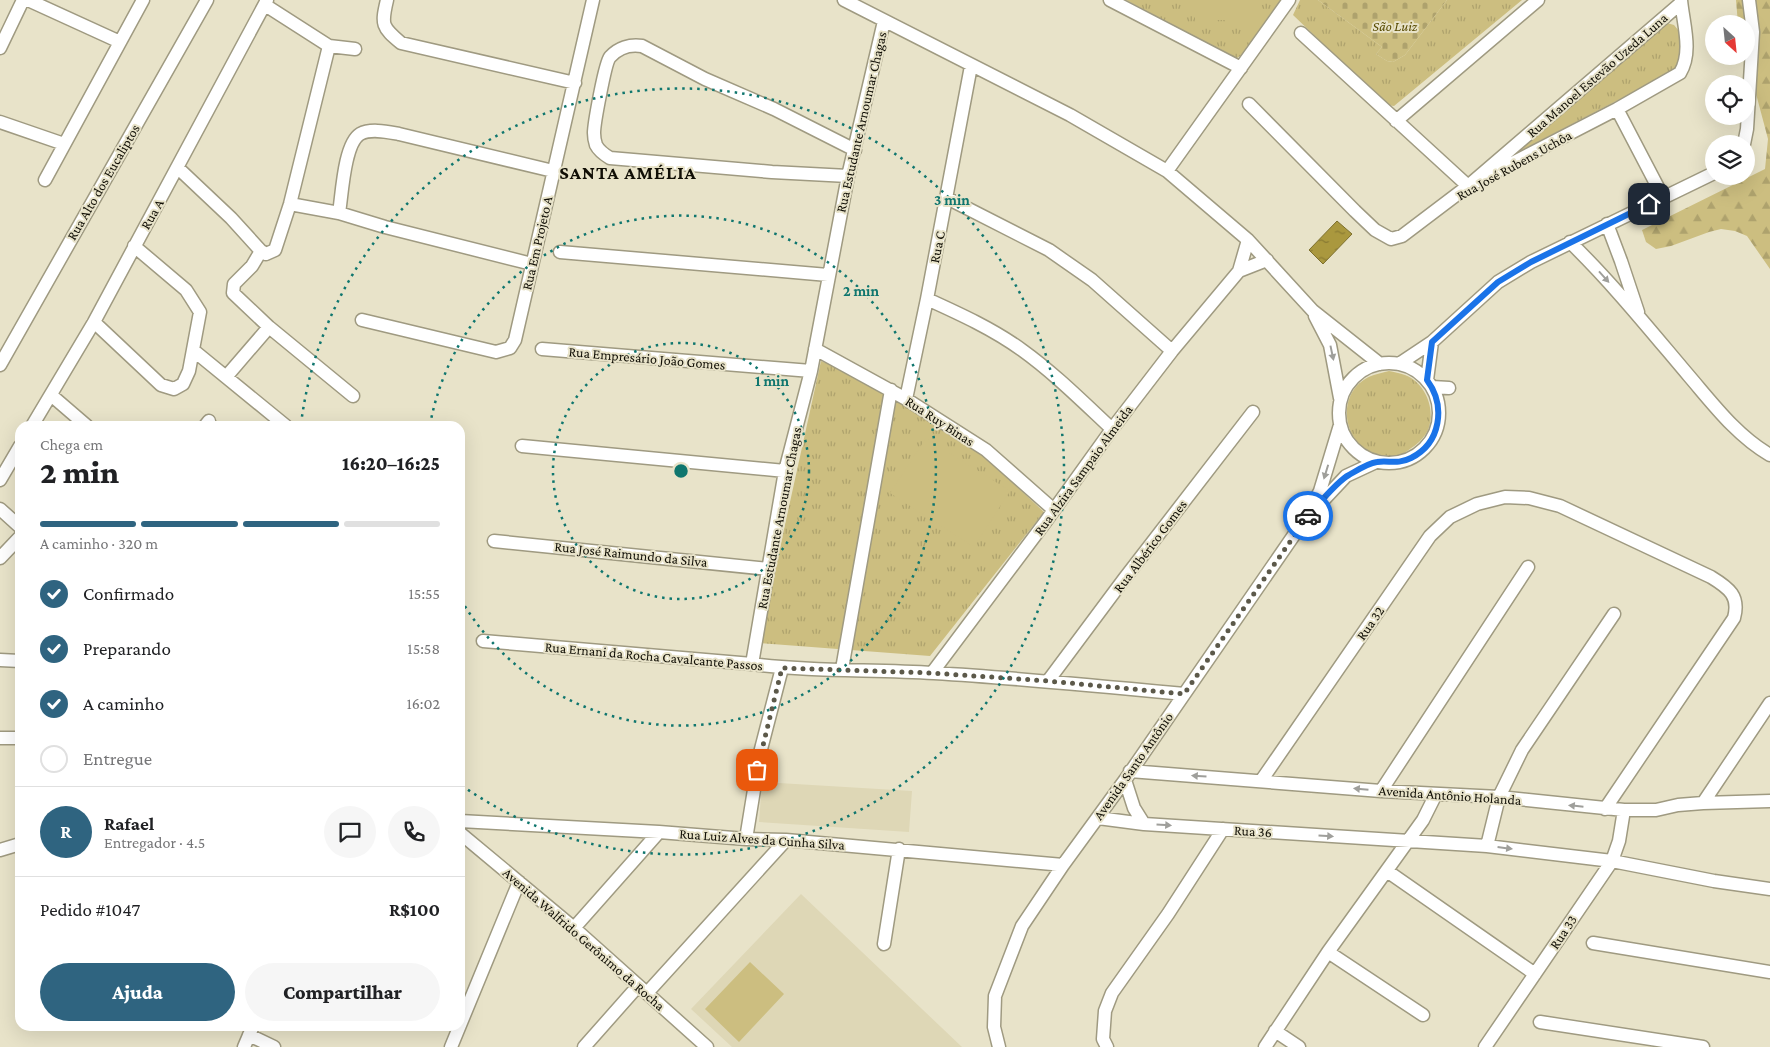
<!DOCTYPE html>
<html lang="pt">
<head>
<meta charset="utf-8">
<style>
	:root { --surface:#fff; --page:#f6f6f6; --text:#202124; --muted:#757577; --line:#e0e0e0; --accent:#2f6480 }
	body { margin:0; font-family:"Crimson Pro",serif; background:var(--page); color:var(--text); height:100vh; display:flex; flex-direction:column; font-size:19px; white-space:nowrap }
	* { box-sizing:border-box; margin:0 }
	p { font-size:16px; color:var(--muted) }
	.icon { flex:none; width:28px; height:28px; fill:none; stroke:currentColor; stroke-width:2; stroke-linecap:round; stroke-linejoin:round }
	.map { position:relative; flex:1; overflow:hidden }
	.details { position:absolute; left:15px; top:421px; width:450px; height:610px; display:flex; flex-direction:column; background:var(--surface); border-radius:15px; box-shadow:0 5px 20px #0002 }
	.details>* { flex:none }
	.needle { width:32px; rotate:153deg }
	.fabs { position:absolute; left:1705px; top:15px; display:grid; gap:10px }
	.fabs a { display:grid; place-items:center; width:50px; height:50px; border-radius:50%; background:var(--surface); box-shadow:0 5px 20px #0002; font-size:25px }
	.pin { position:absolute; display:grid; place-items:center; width:42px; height:42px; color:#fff; margin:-21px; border-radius:10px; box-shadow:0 2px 8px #0006 }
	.courier { position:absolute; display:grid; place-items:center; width:50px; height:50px; margin:-25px; border:4px solid #1a73e8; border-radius:50%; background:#fff; color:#222; box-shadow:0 1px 6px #0007 }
	.summary em { font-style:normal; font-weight:800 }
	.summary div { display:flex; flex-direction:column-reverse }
	.summary { display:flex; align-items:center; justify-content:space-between; height:85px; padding:0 25px }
	h1 { font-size:32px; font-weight:800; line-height:38px }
	.bar { display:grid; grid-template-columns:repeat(4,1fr); gap:8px 5px; align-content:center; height:60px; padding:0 25px }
	.bar i { height:6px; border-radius:4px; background:var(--line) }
	.bar .current { background:var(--accent) }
	.bar p { grid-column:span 4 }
	.line { display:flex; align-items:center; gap:12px; padding:0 25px; border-top:1px solid var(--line) }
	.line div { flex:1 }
	.round { display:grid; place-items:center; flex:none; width:52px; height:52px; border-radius:26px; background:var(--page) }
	ol { padding:0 25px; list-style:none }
	li { display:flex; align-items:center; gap:15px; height:55px }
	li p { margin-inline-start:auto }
	li .icon { padding:5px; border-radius:50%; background:var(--accent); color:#fff; stroke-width:4 }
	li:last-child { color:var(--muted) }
	li i { width:28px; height:28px; border:2px solid var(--line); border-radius:50% }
	.cta { display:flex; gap:10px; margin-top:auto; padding:10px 25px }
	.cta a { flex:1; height:58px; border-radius:30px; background:var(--accent); color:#fff; font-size:20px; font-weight:800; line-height:58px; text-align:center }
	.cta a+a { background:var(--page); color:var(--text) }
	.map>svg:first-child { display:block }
</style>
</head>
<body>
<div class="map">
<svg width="1770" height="1047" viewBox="0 0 1770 1047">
	<defs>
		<pattern id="forest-firs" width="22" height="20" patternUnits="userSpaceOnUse" patternTransform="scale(1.25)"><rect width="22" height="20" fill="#ccbe80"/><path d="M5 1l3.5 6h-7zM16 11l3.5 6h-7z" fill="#aea26d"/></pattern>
		<pattern id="cemetery-stones" width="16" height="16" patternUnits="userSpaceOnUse" patternTransform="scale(1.25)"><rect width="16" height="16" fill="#ccbe80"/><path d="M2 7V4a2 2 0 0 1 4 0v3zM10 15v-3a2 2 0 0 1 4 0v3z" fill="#aea26d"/></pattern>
		<pattern id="park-tufts" width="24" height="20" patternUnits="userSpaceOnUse" patternTransform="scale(1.25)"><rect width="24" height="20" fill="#ccbe80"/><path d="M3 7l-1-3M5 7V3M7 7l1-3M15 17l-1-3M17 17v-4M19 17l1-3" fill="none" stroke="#aea26d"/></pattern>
		<pattern id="water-ripples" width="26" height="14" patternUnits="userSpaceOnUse" patternTransform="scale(1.25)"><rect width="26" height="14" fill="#aa983e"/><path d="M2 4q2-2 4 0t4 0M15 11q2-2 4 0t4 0" fill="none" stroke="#897a32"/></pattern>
	</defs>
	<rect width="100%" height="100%" fill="#e8e3c9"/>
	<!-- built -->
	<path fill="#ded7b6" d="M762,782L912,791L909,832L759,822Z
		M801,894L962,1047H732L691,1009Z"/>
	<!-- forest -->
	<path fill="url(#forest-firs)" d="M1736,0H1770V269L1747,236L1735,231L1721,229L1709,232L1671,246L1656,249L1646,242L1642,230L1765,169L1768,139L1746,56V24H1738Z"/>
	<!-- cemetery -->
	<path fill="url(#cemetery-stones)" d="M1318,0H1447L1405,55L1393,62L1387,61L1376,54L1382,47Z"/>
	<!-- park -->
	<path fill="url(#park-tufts)" d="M1126,0H1281L1242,55L1237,58L1229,56Z
		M1300,0H1318L1382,47L1376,54L1387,61L1393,62L1405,55L1447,0H1522L1394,106L1387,105L1293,15Z
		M1667,23L1674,25L1679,31L1681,63L1672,72L1505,159Z
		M821,361L865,379L985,457L1044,512L930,656L759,643Z
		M1389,371C1394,372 1400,373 1405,375C1426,383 1436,410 1428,430C1422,443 1409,449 1399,457C1391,456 1381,456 1373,453C1345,443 1337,401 1361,382C1369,375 1378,374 1389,371Z"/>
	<!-- pitch -->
	<path fill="#ccbe80" d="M1195,0H1259V28H1227V20H1195Z
		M926,438L1010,491L974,547L890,493Z
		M750,962L784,994L739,1042L705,1009Z"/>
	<!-- water -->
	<path fill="url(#water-ripples)" stroke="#7c6f2d" d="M1337,221L1352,234L1323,264L1309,250Z"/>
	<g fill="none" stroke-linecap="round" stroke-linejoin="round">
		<!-- minor casing -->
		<g stroke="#9f9a81" stroke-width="15">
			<path id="minor" d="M28,0L120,42
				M387,0C381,25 382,27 401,43L575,83
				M844,0L1070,115L1167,171L1248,240L1313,311L1380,364
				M1110,0L1241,68
				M265,5L329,46L355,49
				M1301,33L1468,186L1681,3
				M0,48L23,0
				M1249,104L1355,211L1375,230L1391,239L1402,236L1468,186L1617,109L1680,73C1693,52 1683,23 1681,0
				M1617,109L1663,197
				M1396,121L1538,0
				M0,122L64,144
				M1744,144L1747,129L1753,32L1749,0
				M178,168L231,218L261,251L266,254L275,250L290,204L329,46
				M1167,171L1289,0
				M848,176L772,172L610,158C605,155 599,151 596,145C595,142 594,137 594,133C594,124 605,63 610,57C618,48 630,44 642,46L705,79L774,109L855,150
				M45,180L143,0
				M947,198L1049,250L1092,280L1172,351
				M290,204L339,213L385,227L532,264
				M339,213C342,195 344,144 360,134C371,128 388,132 399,134L553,171
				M1607,224L1621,261L1638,312
				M1570,242C1613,284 1650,330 1689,376C1713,404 1737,436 1770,455
				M261,251L252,266L234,284L233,293L269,327L353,396
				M560,252L828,275
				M1239,271L1267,260
				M927,299C960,314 993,329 1022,350C1054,373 1083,402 1112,429
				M1315,316L1330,345L1340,398
				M362,320L496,352L510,348L515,340L593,0
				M94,322L161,385L174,389L183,384L189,371L200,312L186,290L134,246
				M542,349L811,371
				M815,349L906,399L986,450L1054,510
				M193,350L286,426
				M1339 413a50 50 0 1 1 100 0a50 50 0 1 1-100 0Z
				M1399,364L1432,342L1498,282L1531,262L1714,173
				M0,365L207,0
				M226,377L269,327
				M1427,380L1432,342
				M1432,387L1449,388
				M51,395L87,426
				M906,399L927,299L971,66
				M32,426L94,322L267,0
				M205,426L209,421
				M522,446L785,471
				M0,480L20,446
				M1316,508L1346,476L1376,462
				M0,509L20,527
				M494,541L768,569
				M0,558L20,537
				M483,641L752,664C812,672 873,669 934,673C1017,678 1100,686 1184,694
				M0,660L20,661
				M752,664L785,471L811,371L848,176L884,21
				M842,669L891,390
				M932,673L1046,521L1112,429L1172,351L1239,271L1248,240
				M1048,681L1124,579L1253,412
				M0,738H20
				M1130,771L1381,791L1499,797L1624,810H1656L1678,805L1703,803L1770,801
				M1125,780L1134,808L1144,824
				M1261,781L1430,536L1450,517L1477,504L1505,497L1529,498L1560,506L1711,577C1729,588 1740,596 1734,618L1605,809
				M1381,791L1528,567
				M1703,803L1770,703
				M1098,818L1144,824L1487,846L1612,861L1714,881L1770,889
				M460,821L659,832L746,839L786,840L1063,865
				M460,833L574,928L707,1047
				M746,839L760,753L782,668
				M1487,846L1499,797L1522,750L1614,614
				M0,850L20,844
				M1387,871L1535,974
				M574,928L659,832
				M1593,943L1770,972
				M884,944L899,849
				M1328,952L1423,1015
				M647,993L786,840
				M1540,1022L1703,1047
				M1275,1031L1299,1047
				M249,1035L274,1047
				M244,1047L253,1026
				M451,1047L519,882
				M584,1047L638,986
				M999,1047L994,1027L995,996L1022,926L1063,865L1125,780L1305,519L1320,491L1340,425
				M1107,1047L1103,1039L1105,1011L1112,993L1168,914L1223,829
				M1265,1047L1328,952L1423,820L1436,794
				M1485,1047L1612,861L1619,841L1624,810"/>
		</g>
		<!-- minor -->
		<use href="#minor" stroke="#fff" stroke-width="12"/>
	</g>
	<!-- one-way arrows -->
	<defs><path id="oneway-solid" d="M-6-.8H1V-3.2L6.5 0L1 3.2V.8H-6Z" transform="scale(1.25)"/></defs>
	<g fill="#9f9f9b">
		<use href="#oneway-solid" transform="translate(1604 277) rotate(48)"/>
		<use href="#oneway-solid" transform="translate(1332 353) rotate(78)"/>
		<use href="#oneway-solid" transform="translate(1326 472) rotate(107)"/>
		<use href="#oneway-solid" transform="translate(1199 776) rotate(-176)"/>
		<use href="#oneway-solid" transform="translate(1361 789) rotate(-175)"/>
		<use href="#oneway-solid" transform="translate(1576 806) rotate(-174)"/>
		<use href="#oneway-solid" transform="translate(1164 825) rotate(4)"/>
		<use href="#oneway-solid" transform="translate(1326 836) rotate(4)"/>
		<use href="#oneway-solid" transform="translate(1505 848) rotate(7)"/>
	</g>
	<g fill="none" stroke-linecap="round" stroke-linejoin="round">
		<!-- done -->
		<path stroke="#5c594a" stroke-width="5" stroke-dasharray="0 9" d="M757,770L782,668L932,673L1048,681L1184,694L1308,516"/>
		<!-- route -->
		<path stroke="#1a73e8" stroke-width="6" d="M1308,516C1318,505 1337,481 1349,475C1356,471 1368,463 1377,462C1389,460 1397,465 1411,458C1441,443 1446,406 1427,380L1432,342L1498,282L1531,262L1649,204"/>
	</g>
	<!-- distance rings -->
	<g fill="none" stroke="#0f766e" stroke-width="2.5" stroke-dasharray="2.5 5">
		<circle cx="681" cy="471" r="128"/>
		<path d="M430 425A255 255 0 1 1 460 598"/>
		<path d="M301 424A383 383 0 1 1 461 785"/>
	</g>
	<g text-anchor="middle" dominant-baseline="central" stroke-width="4" stroke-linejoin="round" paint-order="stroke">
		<!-- park labels -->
		<g font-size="14" font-style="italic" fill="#574a00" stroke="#e8e3c9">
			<text x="1395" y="26">São Luiz</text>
		</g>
		<!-- street labels -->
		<g font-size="14" fill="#100e05" stroke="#e8e3c9">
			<text transform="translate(1597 75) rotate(-41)">Rua Manoel Estevão Uzeda Luna</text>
			<text transform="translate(861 122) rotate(-77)">Rua Estudante Arnoumar Chagas</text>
			<text transform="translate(1514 165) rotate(-29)">Rua José Rubens Uchôa</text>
			<text transform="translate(103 182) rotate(-60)">Rua Alto dos Eucaliptos</text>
			<text transform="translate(152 214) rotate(-60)">Rua A</text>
			<text transform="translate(537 243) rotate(-77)">Rua Em Projeto A</text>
			<text transform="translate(937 247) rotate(-79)">Rua C</text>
			<text transform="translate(647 358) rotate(5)">Rua Empresário João Gomes</text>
			<text transform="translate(940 421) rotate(33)">Rua Ruy Binas</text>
			<text transform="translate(1083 470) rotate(-54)">Rua Alzira Sampaio Almeida</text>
			<text transform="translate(779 518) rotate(-79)">Rua Estudante Arnoumar Chagas</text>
			<text transform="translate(1150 546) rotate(-53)">Rua Albérico Gomes</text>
			<text transform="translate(631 554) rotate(6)">Rua José Raimundo da Silva</text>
			<text transform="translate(1370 623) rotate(-55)">Rua 32</text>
			<text transform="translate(654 656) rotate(5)">Rua Ernani da Rocha Cavalcante Passos</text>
			<text transform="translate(1133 766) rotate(-55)">Avenida Santo Antônio</text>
			<text transform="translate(1450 795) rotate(4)">Avenida Antônio Holanda</text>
			<text transform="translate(1253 831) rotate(4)">Rua 36</text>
			<text transform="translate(762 839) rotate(4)">Rua Luiz Alves da Cunha Silva</text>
			<text transform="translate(1563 932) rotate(-56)">Rua 33</text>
			<text transform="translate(584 939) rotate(41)">Avenida Walfrido Gerônimo da Rocha</text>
		</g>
		<!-- district labels -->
		<g font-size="19" font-weight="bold" letter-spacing="1" fill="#100e05" stroke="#e8e3c9">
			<text x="628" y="172">SANTA AMÉLIA</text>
		</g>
	</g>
	<circle cx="681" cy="471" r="8" fill="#0f766e" stroke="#e8e3c9" stroke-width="2.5"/>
	<g font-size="15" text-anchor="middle" font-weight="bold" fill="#0f766e" stroke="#e8e3c9" stroke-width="4" stroke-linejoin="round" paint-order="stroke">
		<text x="952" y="205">3 min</text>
		<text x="861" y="296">2 min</text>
		<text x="772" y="386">1 min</text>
	</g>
</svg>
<div class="fabs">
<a><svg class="needle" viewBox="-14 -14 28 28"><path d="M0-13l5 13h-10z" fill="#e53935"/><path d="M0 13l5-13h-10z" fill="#757577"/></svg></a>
<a><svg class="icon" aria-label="locate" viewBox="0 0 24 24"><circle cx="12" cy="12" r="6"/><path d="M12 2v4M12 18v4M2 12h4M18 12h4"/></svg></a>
<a><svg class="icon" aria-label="layers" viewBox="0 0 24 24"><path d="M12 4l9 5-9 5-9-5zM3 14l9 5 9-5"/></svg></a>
</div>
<div class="pin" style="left:757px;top:770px;background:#ea580c"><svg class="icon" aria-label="bag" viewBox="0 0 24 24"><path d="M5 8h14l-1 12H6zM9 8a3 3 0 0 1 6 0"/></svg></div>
<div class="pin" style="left:1649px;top:204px;background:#1f2937"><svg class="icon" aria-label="home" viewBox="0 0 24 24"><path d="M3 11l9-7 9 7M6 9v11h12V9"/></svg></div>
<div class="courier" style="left:1308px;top:516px"><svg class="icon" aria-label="car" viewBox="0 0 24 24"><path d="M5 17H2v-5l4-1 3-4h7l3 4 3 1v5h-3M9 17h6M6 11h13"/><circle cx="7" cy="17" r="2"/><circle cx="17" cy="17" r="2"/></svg></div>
<section class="details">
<div class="summary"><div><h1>2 min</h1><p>Chega em</p></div><em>16:20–16:25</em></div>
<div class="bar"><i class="current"></i><i class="current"></i><i class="current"></i><i></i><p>A caminho · 320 m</p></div>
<ol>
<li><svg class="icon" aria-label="check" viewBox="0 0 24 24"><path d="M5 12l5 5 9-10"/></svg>Confirmado<p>15:55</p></li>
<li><svg class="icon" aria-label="check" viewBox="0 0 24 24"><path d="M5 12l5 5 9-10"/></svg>Preparando<p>15:58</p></li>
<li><svg class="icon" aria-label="check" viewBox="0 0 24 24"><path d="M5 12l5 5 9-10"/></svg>A caminho<p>16:02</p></li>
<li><i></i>Entregue</li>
</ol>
<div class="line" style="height:90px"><b class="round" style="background:var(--accent);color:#fff">R</b><div><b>Rafael</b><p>Entregador · 4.5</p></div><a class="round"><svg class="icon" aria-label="chat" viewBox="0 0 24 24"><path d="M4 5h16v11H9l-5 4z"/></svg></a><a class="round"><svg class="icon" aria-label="phone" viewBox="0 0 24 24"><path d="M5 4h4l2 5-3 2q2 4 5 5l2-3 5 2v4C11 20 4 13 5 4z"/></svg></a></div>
<div class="line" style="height:65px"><div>Pedido #1047</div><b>R$100</b></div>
<div class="cta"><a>Ajuda</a><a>Compartilhar</a></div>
</section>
</div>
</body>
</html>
